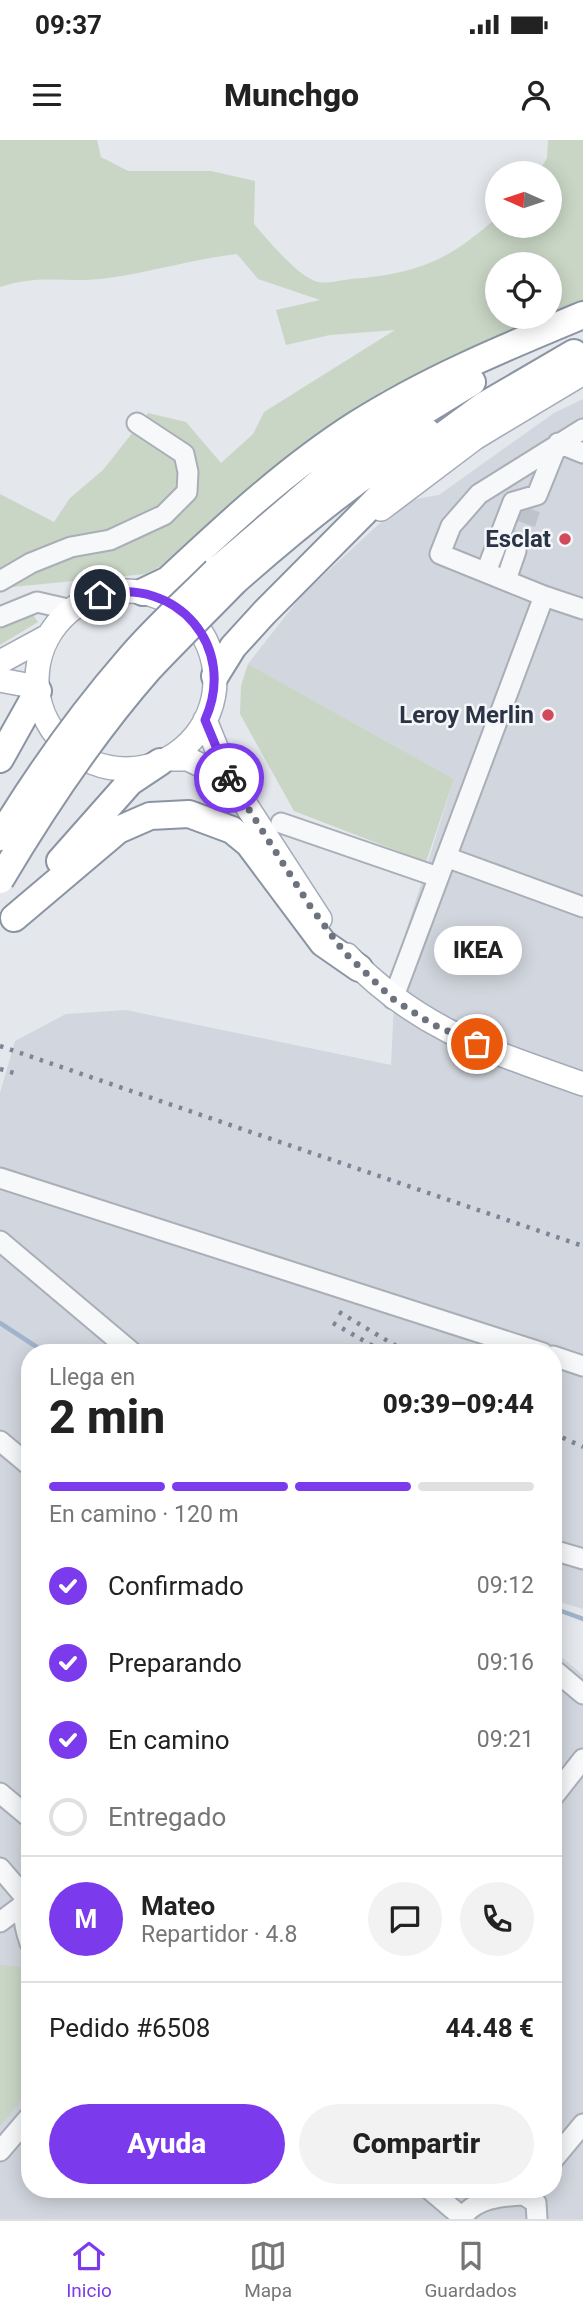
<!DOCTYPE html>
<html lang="es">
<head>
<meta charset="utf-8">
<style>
	:root { --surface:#fff; --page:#f2f2f2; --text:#222; --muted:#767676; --line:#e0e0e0; --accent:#7c3aed }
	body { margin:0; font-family:Roboto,sans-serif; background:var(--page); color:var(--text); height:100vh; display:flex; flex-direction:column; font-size:26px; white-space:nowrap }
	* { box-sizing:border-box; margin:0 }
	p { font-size:23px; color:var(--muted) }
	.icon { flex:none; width:38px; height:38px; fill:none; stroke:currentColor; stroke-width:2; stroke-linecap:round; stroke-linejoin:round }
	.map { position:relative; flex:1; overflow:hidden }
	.details { position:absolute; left:21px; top:1204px; width:541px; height:854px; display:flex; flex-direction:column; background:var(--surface); border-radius:28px; box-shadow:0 4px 18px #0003 }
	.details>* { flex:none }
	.needle { width:46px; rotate:273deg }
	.fabs { position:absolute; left:485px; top:21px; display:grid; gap:14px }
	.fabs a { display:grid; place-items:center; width:77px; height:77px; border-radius:50%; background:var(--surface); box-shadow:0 4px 18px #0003; font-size:35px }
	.pin { position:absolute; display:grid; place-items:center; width:60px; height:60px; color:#fff; margin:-30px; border:4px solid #fff; border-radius:50%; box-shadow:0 2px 7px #0007 }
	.courier { position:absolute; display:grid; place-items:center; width:70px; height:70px; margin:-35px; border:5px solid #7c3aed; border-radius:50%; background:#fff; color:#222; box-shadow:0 2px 9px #0007 }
	.bubble { position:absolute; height:49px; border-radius:24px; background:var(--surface); box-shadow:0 4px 18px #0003; font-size:23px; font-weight:800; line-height:49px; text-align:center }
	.summary em { font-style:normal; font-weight:800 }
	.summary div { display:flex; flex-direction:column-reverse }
	.summary { display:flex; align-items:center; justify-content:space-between; height:119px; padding:0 28px }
	h1 { font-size:46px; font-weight:800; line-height:52px }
	.bar { display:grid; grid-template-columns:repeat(4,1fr); gap:10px 7px; align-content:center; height:84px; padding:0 28px }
	.bar i { height:9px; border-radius:5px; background:var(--line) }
	.bar .current { background:var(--accent) }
	.bar p { grid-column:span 4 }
	.line { display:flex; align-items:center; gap:18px; padding:0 28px; border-top:2px solid var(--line) }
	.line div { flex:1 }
	.round { display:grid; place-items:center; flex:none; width:74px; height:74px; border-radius:37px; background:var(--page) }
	ol { padding:0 28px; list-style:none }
	li { display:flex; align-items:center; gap:21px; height:77px }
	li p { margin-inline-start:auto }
	li .icon { padding:7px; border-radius:50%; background:var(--accent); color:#fff; stroke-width:4 }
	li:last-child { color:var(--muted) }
	li i { width:38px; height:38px; border:4px solid var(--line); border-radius:50% }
	.action { display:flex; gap:14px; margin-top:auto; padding:14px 28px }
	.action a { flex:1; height:80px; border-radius:42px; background:var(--accent); color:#fff; font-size:28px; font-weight:800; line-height:80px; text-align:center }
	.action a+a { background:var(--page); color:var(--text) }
	.status { display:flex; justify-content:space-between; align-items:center; height:49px; padding:0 35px; background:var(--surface); direction:ltr }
	.status svg { height:19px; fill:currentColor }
	header { display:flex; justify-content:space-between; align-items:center; height:91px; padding:0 28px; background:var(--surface); font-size:32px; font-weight:800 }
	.tabs { display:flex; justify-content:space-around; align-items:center; height:98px; border-top:2px solid var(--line); background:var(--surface); font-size:19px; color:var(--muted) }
	.tabs a { display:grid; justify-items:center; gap:4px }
	.tabs .current { color:var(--accent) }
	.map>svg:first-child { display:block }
</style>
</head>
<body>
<div class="status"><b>09:37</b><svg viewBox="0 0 49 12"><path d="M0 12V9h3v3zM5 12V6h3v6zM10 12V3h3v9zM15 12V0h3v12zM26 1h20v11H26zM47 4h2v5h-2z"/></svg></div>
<header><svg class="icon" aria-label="menu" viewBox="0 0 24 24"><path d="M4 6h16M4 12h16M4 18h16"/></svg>Munchgo<svg class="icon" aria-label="person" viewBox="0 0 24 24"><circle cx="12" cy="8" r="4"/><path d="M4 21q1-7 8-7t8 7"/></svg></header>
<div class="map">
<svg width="583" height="2079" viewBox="0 0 583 2079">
	<rect width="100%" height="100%" fill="#e4e7ec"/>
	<!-- built -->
	<path fill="#d2d6de" d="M583,259V1469L553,1460V1213H30V2049H553V1510L583,1535V2079H0V953L15,901L66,874L126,870L391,925L396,823L454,639L248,524L302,455L404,361L439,355L554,273Z"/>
	<!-- green -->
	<path fill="#c9d6c5" d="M0,0H97L101,17L128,31H211L255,41L254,84C268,100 298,137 318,142C328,144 341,140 351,139C416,134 449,121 497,77V86H550V33H538L547,18L548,0H583V162L550,177V124H497V177H549L382,251L296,311L242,353L161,426L145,434L12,447L0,453V354L54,382L70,358L103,330L148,273L186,282L221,323L253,294L264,272L395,190L330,195L286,205L276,170L320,160L258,139L237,114C193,119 152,132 108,138C69,144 41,133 0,147Z
		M29,469L38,482L0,505V483Z
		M248,524L454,639L426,722L294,671L240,574L241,546Z
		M0,1825L30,1828V1950L0,1986Z"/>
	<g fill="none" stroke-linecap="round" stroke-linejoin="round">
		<!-- stream -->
		<path stroke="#9fb4cc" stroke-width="4.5" d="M0,1183L46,1213
			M553,1468L583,1479"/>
		<!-- minor-tunnel -->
		<path stroke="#bfc3cb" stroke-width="19" stroke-dasharray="19 10" stroke-linecap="butt" d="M516,411L531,369"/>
		<!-- minor casing -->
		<g stroke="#a9aeb7" stroke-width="23">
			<path id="minor" d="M486,432L513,362L537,355L558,303L583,313
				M506,440L516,411
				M0,441L31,423L71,407L110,400L164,375L187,352L188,332L184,314L137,283
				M544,456L440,414L451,386L479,354L583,289
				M0,477L37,462L72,470
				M281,683L438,737
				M446,717L583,767
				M393,859L544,456L583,469
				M0,1038L543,1213
				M0,1101L133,1213
				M553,1216L583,1226
				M0,1301L30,1326
				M553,1410L583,1419
				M553,1529L583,1554
				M0,1653L30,1678
				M553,1657L583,1619
				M0,1728L24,1756
				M30,1746C20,1764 23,1784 30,1803
				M0,1782L24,1764
				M0,2011L30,1976
				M553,2020L583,1984
				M429,2049L462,2077
				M461,2079C475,2058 501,2056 524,2055L536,2063L537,2079"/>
		</g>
		<!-- major casing -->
		<g stroke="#a3abb8" stroke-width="26">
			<path id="major" d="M381,369L475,298L583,233
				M37 540a89 89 0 1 1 178 0a89 89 0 1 1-178 0Z
				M0,522L48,496
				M0,540L37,547
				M205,580L229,639L320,779
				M167,619H188L229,639
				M347,815C417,889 490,911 583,944"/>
		</g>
		<!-- highway casing -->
		<g stroke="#8b94a3" stroke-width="30">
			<path id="highway" d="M216,431L348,318L472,242
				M234,442C296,387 358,337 427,292
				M143,452L168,440C228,384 288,328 357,284C428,239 506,207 583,175
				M215,536L233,507L264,473L434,302L483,266L574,213
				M0,619L38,551
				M60,721L130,642L160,622
				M14,778L118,690L150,676L189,674L232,690L249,704L323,803L359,828"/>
		</g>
		<!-- minor -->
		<use href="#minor" stroke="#f7f8fa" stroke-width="19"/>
		<!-- major -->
		<use href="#major" stroke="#fff" stroke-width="23"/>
		<!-- highway -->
		<use href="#highway" stroke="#fff" stroke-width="26"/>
		<!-- rail -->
		<path stroke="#7d8696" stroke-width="4.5" stroke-dasharray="3.5 7" stroke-linecap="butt" d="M0,906L583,1106
			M0,929L14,933
			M339,1172L408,1213
			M333,1183L385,1213
			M553,1293L583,1307"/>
		<!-- highway-bridge casing -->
		<g stroke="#8b94a3" stroke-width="30" stroke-linecap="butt">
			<path id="highway-bridge" d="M0,697C38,635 81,574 129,519C155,488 187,460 216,431
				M0,740C44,666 91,595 148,530C176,500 206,471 234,442"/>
		</g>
		<!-- highway-bridge -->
		<use href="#highway-bridge" stroke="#fff" stroke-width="26"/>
	</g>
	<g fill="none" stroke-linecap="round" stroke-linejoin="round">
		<!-- done -->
		<path stroke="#6c737f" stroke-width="7" stroke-dasharray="0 12.6" d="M229,638L310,766L344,812L393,859L432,884L477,904"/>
		<!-- route -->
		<path stroke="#7c3aed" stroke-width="9" d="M100,455C177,436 238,507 205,580L229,638"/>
	</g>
	<!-- markers -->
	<g fill="#d1495b" stroke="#f4f6f9" stroke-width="2.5">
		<circle cx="565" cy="399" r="7"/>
		<circle cx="548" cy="575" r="7"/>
	</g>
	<g text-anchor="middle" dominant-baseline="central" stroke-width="5" stroke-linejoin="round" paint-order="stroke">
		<!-- poi labels -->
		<g font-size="24" font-weight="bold" fill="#2b3445" stroke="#f4f6f9" text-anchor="end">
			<text x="551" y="399">Esclat</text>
			<text x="534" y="575">Leroy Merlin</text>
		</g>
	</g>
</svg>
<div class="fabs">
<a><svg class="needle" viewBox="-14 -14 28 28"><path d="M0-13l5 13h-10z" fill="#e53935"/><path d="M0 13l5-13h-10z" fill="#767676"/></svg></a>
<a><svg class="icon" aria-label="locate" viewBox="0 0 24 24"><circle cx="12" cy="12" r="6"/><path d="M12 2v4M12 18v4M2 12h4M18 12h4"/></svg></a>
</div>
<div class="pin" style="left:477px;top:904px;background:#ea580c"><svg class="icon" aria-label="bag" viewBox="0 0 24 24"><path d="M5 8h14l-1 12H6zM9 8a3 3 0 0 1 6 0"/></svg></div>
<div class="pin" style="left:100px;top:455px;background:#1f2937"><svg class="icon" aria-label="home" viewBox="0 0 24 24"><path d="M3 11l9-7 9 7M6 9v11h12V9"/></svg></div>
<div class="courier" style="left:229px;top:638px"><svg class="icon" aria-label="bike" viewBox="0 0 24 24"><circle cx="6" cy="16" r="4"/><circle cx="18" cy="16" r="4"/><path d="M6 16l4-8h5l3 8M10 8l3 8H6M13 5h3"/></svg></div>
<div class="bubble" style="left:434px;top:786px;width:88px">IKEA</div>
<section class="details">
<div class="summary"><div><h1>2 min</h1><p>Llega en</p></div><em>09:39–09:44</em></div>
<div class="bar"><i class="current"></i><i class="current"></i><i class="current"></i><i></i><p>En camino · 120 m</p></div>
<ol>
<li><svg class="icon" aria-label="check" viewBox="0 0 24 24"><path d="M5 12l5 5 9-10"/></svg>Confirmado<p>09:12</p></li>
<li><svg class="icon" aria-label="check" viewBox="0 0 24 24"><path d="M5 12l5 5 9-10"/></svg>Preparando<p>09:16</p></li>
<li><svg class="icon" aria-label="check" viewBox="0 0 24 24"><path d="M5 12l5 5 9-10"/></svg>En camino<p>09:21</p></li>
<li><i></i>Entregado</li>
</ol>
<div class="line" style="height:126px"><b class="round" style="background:var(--accent);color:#fff">M</b><div><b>Mateo</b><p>Repartidor · 4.8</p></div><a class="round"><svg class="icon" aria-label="chat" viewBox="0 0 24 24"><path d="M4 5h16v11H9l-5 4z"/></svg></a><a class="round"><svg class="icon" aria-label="phone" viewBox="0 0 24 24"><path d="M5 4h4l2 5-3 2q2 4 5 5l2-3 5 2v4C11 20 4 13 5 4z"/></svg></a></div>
<div class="line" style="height:91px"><div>Pedido #6508</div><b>44.48 €</b></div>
<div class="action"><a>Ayuda</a><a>Compartir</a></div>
</section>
</div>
<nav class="tabs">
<a class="current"><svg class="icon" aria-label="home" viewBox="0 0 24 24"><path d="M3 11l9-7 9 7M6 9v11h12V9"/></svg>Inicio</a>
<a><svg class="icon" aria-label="map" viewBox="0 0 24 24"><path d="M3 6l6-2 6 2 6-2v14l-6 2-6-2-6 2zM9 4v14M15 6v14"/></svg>Mapa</a>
<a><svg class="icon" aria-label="saved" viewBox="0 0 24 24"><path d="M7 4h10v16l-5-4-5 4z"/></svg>Guardados</a>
</nav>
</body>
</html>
